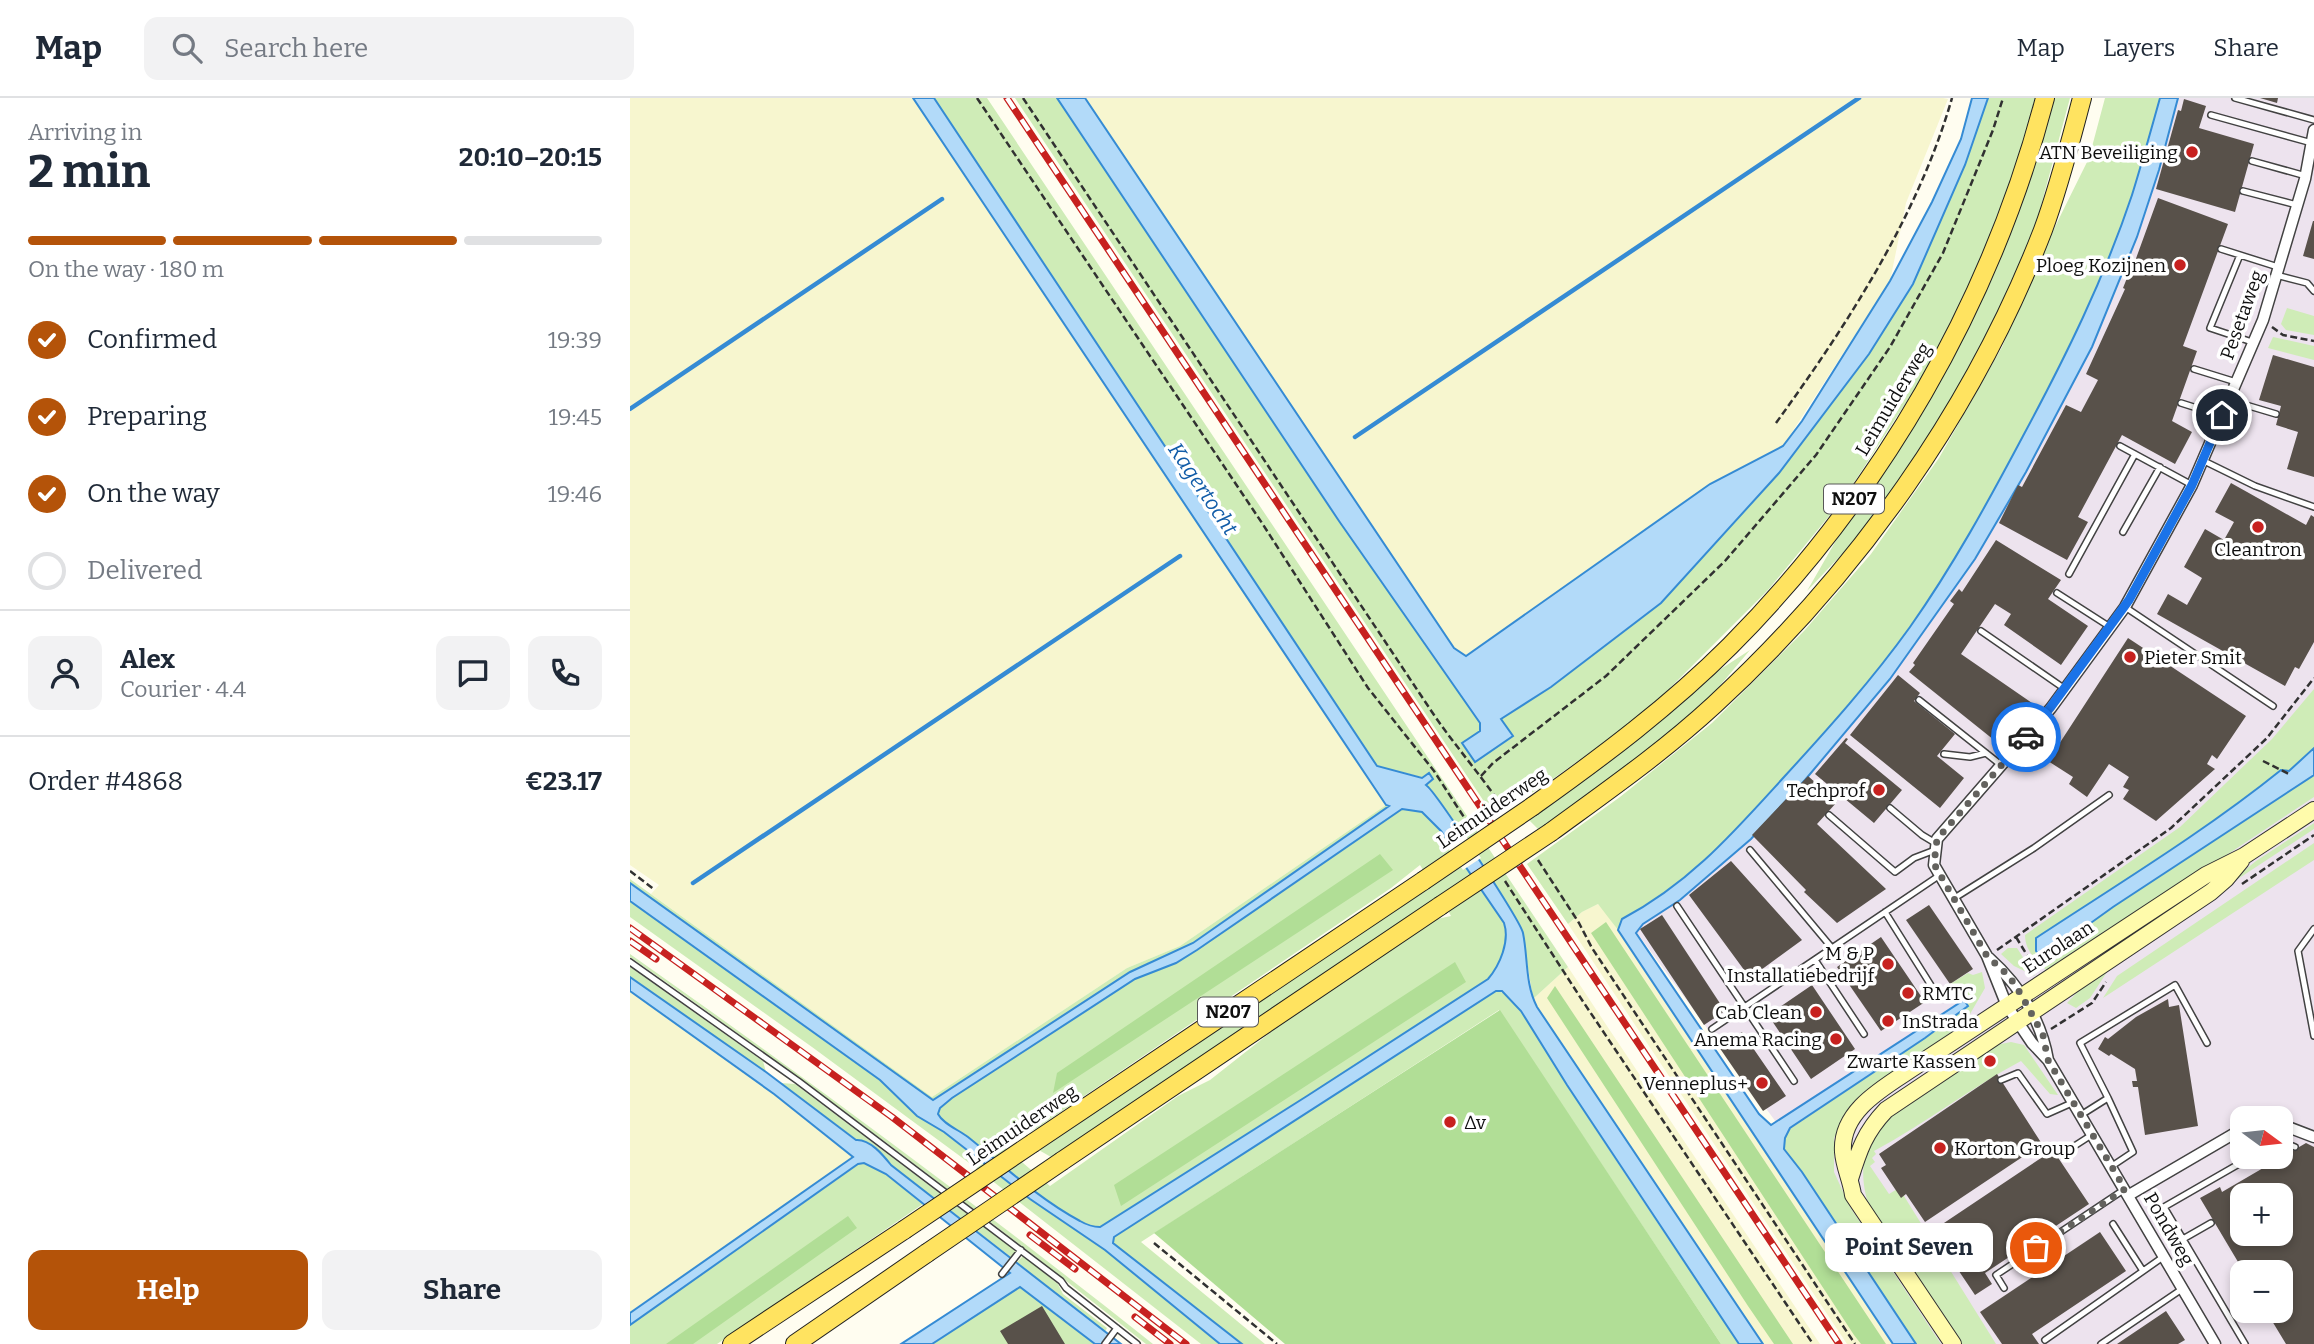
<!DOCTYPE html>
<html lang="en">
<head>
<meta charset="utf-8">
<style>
	:root { --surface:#fff; --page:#f2f2f3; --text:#1f2937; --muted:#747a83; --line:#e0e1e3; --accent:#b45309 }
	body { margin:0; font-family:Bitter,serif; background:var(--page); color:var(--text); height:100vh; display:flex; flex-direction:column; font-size:26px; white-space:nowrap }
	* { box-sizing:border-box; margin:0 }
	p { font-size:23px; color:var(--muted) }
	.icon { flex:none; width:38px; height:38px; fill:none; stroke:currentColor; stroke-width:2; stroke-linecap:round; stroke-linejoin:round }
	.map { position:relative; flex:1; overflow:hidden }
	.details { display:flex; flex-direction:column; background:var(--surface); width:630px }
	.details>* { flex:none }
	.needle { width:46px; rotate:105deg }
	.controls { position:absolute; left:1600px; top:1008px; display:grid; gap:14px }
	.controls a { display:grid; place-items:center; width:63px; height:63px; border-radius:14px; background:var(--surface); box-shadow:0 4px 10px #0003; font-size:35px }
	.pin { position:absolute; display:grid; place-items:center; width:60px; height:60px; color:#fff; margin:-30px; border:4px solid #fff; border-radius:50%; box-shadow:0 2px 7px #0007 }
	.courier { position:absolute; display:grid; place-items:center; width:70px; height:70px; margin:-35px; border:5px solid #1a73e8; border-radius:50%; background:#fff; color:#222; box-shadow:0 2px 9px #0007 }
	.bubble { position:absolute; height:49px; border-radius:14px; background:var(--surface); box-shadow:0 4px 10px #0003; font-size:23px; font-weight:700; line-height:49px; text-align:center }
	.overview em { font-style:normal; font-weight:700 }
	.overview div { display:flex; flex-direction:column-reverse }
	.overview { display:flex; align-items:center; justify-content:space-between; height:119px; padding:0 28px }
	h1 { font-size:46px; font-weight:700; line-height:52px }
	.bar { display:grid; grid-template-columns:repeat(4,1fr); gap:10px 7px; align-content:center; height:84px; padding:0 28px }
	.bar i { height:9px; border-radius:5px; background:var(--line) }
	.bar .on { background:var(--accent) }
	.bar p { grid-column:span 4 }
	.line { display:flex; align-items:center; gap:18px; padding:0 28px; border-top:2px solid var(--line) }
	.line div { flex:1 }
	.round { display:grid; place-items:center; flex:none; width:74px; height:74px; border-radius:14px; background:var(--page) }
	ol { padding:0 28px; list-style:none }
	li { display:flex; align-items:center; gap:21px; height:77px }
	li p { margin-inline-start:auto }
	li .icon { padding:7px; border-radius:50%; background:var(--accent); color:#fff; stroke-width:4 }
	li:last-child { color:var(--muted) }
	li i { width:38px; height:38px; border:4px solid var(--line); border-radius:50% }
	.action { display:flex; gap:14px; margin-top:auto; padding:14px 28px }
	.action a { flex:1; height:80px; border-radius:14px; background:var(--accent); color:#fff; font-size:28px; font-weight:700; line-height:80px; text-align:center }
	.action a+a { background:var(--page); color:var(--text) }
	header { display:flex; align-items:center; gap:42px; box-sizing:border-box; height:98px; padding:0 35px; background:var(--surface); border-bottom:2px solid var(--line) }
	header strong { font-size:33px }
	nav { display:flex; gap:38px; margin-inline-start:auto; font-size:24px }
	.search { width:490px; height:63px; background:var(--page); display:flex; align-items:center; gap:18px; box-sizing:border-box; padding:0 24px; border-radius:14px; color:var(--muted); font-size:26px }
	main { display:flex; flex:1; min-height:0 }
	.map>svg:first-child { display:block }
</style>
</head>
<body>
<header>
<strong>Map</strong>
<div class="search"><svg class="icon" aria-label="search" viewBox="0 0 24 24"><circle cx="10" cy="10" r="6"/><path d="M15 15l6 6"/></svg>Search here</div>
<nav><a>Map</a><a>Layers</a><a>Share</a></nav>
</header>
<main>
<section class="details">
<div class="overview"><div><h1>2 min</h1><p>Arriving in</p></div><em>20:10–20:15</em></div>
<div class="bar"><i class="on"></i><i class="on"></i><i class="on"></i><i></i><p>On the way · 180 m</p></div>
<ol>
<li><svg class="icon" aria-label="check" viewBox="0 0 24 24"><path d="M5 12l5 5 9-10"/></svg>Confirmed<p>19:39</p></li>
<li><svg class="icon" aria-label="check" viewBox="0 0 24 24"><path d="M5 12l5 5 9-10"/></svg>Preparing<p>19:45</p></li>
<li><svg class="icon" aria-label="check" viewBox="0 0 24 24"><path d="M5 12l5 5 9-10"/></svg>On the way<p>19:46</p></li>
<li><i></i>Delivered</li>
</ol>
<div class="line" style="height:126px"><a class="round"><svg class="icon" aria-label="person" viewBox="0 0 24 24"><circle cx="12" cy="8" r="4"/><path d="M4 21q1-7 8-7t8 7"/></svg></a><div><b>Alex</b><p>Courier · 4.4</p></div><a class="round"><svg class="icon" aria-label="chat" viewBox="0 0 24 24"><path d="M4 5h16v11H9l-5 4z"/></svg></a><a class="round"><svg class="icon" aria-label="phone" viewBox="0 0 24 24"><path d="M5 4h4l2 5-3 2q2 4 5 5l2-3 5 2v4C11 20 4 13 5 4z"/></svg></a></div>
<div class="line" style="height:91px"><div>Order #4868</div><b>€23.17</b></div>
<div class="action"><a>Help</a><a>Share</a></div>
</section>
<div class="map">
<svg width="1684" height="1246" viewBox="0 0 1684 1246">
	<rect width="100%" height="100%" fill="#fffdf0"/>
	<!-- industrial -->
	<path fill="#ede3ee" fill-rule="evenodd" d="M1514,0H1684V1246H1309L991,813L1271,520ZM1612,1020H1650V1059H1612ZM1612,1097H1650V1136H1612ZM1612,1174H1650V1213H1612Z"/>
	<!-- farmland -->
	<path fill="#f7f6cf" d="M0,0H283L756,707L550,848L497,870L302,999L21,796L29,787L0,767Z
		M455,0H1313L1318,1L1276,105L1260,183L1153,348L1080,386L836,558L824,550Z
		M968,806L975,813L1263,1246H1217L938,826L952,814Z
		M938,869L979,931L1190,1246H1133L907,909L903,901Z
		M0,893L144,996L223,1059L0,1214Z"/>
	<!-- green -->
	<path fill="#cfecb7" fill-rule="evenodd" d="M304,0H357L938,869L903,901L892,832L847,760L796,686L803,682L747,668Z
		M385,0H427L709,423L850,625L851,630L848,636L921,589L1031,505L1149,375L1239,256L1283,186L1335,67L1358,0H1406L1375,102L1341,185L1294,277L1214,400L1138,492L1014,616L910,690L863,717Z
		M1423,0H1440L1408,119L1392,161L1357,236L1300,338L1234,433L1177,493L1212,432L1289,317Z
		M1475,0H1530C1521,32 1512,65 1502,97C1474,181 1435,260 1393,338C1358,404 1323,468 1280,529C1242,582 1198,631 1154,679C1103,735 1060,785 992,821L988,832L968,806L952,814L938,826L897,766L990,699L1082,625L1174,533L1241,456L1309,360L1372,249L1413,153L1459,60Z
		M1657,210L1684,218V237L1656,232L1651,226Z
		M1643,239L1684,248V262L1638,250Z
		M1120,552L1071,610L958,700L908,731L899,722L1010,639L1074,582Z
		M1684,591V699L1419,875C1408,864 1395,854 1395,837L1550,729L1642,641Z
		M756,707L759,708L563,845L500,874L303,1002L0,785V781L302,999L497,870L550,848Z
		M772,711L792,714L811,733L874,825C880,843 870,867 858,881L677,998L470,1129C463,1129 457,1127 450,1123C409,1101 374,1068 338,1039C329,1032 313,1026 308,1016L310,1010L322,1000L505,881L546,865L567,852ZM790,767L802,787L407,1051L421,1059L810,798L821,818L807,821L655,923L580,982L548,998L420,1088L373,1048L407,1030L761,790Z
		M1684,725V731L1588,794L1626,763Z
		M1684,745V762L1473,900L1487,878Z
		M0,803L250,982L348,1062L400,1101L475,1152L590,1246H571L342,1067L182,949L0,819Z
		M1378,850H1387L1405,878L1384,868L1371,856Z
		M0,856C178,981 353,1111 523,1246H516C348,1112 176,982 0,859Z
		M1481,868L1460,900L1446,910L1437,905L1456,885Z
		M0,869L133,963L136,974L0,879Z
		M1352,874L1355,890L1336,923L1218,1012L1204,1040V1074L1220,1109L1311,1246H1286L1154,1051L1155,1040L1160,1031L1337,908L1320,886L1338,875L1343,877Z
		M866,893C886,893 916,953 927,970C985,1064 1048,1154 1109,1246H1091L869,912L511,1144L635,1246H612L483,1145L484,1139L490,1135Z
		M1381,944L1394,947L1428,997L1420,996L1391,963C1340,990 1295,1026 1244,1053L1246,1056L1242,1060L1245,1064L1240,1068L1259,1096L1269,1090L1366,1246H1331L1239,1109C1219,1044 1253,1020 1302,988C1323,974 1345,961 1366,947Z
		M151,985L165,986L386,1153L381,1159L261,1067C253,1057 241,1041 227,1042Z
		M234,1065L256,1076L293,1106L87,1246H0V1227L229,1066Z
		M393,1158L428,1186L433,1196L477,1230L475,1234L387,1164Z
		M394,1185L474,1246H296Z"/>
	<!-- forest -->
	<path fill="#b1de96" d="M750,756L763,772L423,995L427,975Z
		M976,824L1256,1246H1231L1224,1237L961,835Z
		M825,864L836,884L491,1108L484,1087Z
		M925,888L1163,1246H1144L1118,1208L917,900Z
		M870,912L1091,1246H655L524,1135Z
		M218,1118L227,1130L63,1246H36Z"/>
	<!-- water -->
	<path fill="#b2daf9" stroke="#358bd4" stroke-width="2" fill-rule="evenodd" d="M283,0H304L747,668L792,680L799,675L803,681L796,687C806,694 890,822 893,835C898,859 895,886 907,909L1133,1246H1109L937,987L891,913L872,893H866L484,1139L483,1145L612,1246H590L475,1152L400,1101L314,1034L287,1018L250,982L0,803V785L303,1002L500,874L563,845L759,708L756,707ZM772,711L792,714L811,733L874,825C880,843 870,867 858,881L677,998L470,1129C463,1129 457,1127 450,1123C409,1101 374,1068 338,1039C329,1032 313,1026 308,1016L310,1010L322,1000L505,881L546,865L567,852Z
		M427,0H455L824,550L836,558L1080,386L1153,348L1172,323L1260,183L1302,104L1331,41L1342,0H1358L1335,67L1283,186L1239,256L1149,375L1031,505L921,589L871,621L883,638L845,664L832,645L850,633V625L709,423Z
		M1530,0H1548L1529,72L1507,139L1462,249L1396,374L1345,461L1260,581L1175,682L1121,741L1050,802L1013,826L1006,835L1129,1016L1141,1027L1334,902L1338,908L1295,940L1160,1030L1155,1040L1154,1051L1172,1074L1286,1246H1263L988,832L992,821C1060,785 1103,735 1154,679C1198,631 1242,582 1280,529C1323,468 1358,404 1393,338C1435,260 1474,181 1502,97C1512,65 1521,32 1530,0Z
		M1684,650V677L1483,809L1412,860L1406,853V840C1488,786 1574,734 1651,672L1659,673Z
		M0,879L136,974L226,1042C240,1041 253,1057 261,1067L491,1246H465L390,1189L302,1246H271L380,1175L256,1076L234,1065L228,1066L0,1227V1215L223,1059L144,996L0,893Z"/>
	<!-- pier -->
	<path fill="#fffdf0" d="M834,735L851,760L833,772L816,747Z"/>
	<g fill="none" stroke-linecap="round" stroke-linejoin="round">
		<!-- stream -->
		<path stroke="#358bd4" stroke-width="4.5" d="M0,311L312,101
			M725,339L1229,0
			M63,785L550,458"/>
	</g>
	<!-- building -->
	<path fill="#58514a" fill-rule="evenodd" d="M1630,0H1648L1647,5Z
		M1554,1L1576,8L1569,30L1624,46L1605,114L1526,91L1548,12L1551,13Z
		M1528,100L1598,126L1553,248L1567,253L1542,323L1562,334L1545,366L1492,337L1448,419L1458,424L1437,462L1369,425L1388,387L1392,389L1436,307L1451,314L1468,282L1456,276L1495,191L1493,190L1503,165L1504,166Z
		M1683,123H1684V161L1673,158Z
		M1643,257L1684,269V379L1657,371L1668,334L1646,327L1651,308L1629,302Z
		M1601,385L1676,427L1681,417L1684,419V544L1669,571L1665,569L1655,588L1527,516L1538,496L1557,507L1572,480L1554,469L1575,431L1594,442L1604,424L1585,414Z
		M1366,442L1431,482L1418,501L1458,528L1431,567L1374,527L1381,516L1365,506L1331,556L1402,605L1369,646L1279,574L1285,567L1283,565L1324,506L1320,503L1329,491L1332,494Z
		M1498,540L1616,618L1587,661L1582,657L1577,666L1585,671L1526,723L1493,701L1499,692L1493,689L1499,679L1479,666L1457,699L1439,686L1443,679L1418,663Z
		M1268,577L1290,595L1284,603L1325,636L1307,658L1334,680L1310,710L1220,637Z
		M1216,640L1218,641L1215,645L1272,692L1244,725L1185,676Z
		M1178,678L1207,704L1187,726L1256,791L1207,825L1174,794L1176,792L1122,737Z
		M1101,763L1172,842L1120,880L1059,797Z
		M1299,807L1343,871L1320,886L1276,822Z
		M1032,817L1095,913L1074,927L1010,831Z
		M1251,839L1295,904L1251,933L1207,869Z
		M1182,887L1225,951L1181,981L1138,917Z
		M1538,901L1539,909L1549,907L1568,1028L1515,1037L1508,989H1503L1502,983H1507L1505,971L1481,956L1479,958L1468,951L1475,939L1478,941L1506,919Z
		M1112,934L1156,998L1133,1013L1089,949Z
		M1367,976L1412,1046L1295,1124L1276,1096L1271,1100L1251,1070L1256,1067L1249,1056Z
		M1676,1045L1684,1049V1246H1656L1636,1213H1650V1174H1614L1570,1100L1590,1089L1592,1094ZM1612,1097H1650V1136H1612Z
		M1423,1052L1459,1106L1355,1175L1362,1186L1345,1197L1302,1133Z
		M1470,1134L1496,1173L1402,1236L1409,1246H1372L1350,1214Z
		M412,1208L435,1246H378L370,1233Z
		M1536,1213L1555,1242L1548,1246H1487Z"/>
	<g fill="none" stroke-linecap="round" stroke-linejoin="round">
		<!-- service casing -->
		<g stroke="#424242" stroke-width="8">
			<path id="service" d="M1605,0L1684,22
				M1581,17L1682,45
				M1622,63L1676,78
				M1613,93L1667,107
				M1591,151L1648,169
				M1610,157L1580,230L1622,244
				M1646,177L1677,185L1684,193
				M1564,271L1606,284
				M1599,302L1646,316
				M1551,305L1592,318
				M1490,348L1562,387
				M1572,362L1625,388L1684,409
				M1493,434L1530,369
				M1439,476L1505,356
				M1427,495L1480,529
				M1495,509L1643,608
				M1351,533L1435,591
				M1289,602L1371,667
				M1314,656L1340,659L1356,655
				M1260,710L1292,737L1307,746
				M1199,717L1265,774L1284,760L1305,752
				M1120,752L1202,850
				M1323,801L1404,750L1479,697
				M1047,808L1164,983
				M1255,814L1302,889
				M1684,831L1668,853L1684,938
				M1185,862L1234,936
				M0,864L168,983L345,1117
				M1082,931L1310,777
				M1371,982L1388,975L1417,1016L1444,1004
				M1478,1000L1503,1054L1482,1068
				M1451,1017L1478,1000L1450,945L1545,887L1577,945
				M1650,1043L1665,1049
				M1432,1056L1463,1036
				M352,1123L431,1183L436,1190L507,1246
				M1483,1126L1513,1173
				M1553,1141L1581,1125
				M372,1176L391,1152
				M1374,1190L1366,1177L1495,1091
				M1415,1242L1533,1159
				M475,1246L487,1230
				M1471,1246L1552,1191
				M1615,1246L1534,1109L1621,1059"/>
		</g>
		<!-- minor casing -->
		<g stroke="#424242" stroke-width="13">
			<path id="minor" d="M1359,860C1389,887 1411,922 1418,962
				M1630,1020H1635
				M1650,1026L1684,1039
				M1499,1097L1612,1031
				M1585,1246L1418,962L1402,945L1377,908L1357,858L1304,767L1307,741L1421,610L1495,509L1562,387L1633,222L1675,81L1684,32"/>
		</g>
		<!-- secondary casing -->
		<g stroke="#313131" stroke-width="18">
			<path id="secondary" d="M1220,1081C1229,1052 1235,1034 1256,1012L1581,794L1596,781L1611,763
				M1323,1246L1223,1097C1221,1082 1214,1069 1213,1054C1210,1010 1259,987 1289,966L1576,777L1614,758L1684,712"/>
		</g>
		<!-- primary casing -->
		<g stroke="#202020" stroke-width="20">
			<path id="primary" d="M903,708C972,659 1040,608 1100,548C1250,397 1361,206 1415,0
				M921,734C977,693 1033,654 1084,607C1226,476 1343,313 1413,132C1429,89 1440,45 1452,0
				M403,1045L793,783
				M432,1063L810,808
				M102,1246L274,1132
				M165,1246L297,1155"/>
		</g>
		<!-- path -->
		<path stroke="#313131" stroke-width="2.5" stroke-dasharray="7 3.5" stroke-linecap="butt" d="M347,0L632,425L738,590L804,673L841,730
			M393,0L802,614C825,648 851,677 873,710
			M1642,229L1653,237L1684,243
			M1146,325C1217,227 1288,118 1322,0
			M1633,663L1661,677
			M851,678L863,665L976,578L1095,463L1186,357L1260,249L1313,155L1363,32L1373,0
			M908,762L949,825L962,850L1225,1246
			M0,773L25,792
			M875,783L952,902L1183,1246
			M1612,786L1684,737
			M1386,839L1406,872
			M1367,852L1541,730L1637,640L1684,580
			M1421,931L1462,905L1476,884
			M524,1145L647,1246"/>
		<!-- service -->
		<use href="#service" stroke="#fff" stroke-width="5"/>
		<!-- minor -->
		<use href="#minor" stroke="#fff" stroke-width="10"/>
		<!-- secondary -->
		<use href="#secondary" stroke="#fffbab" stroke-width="16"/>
		<!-- primary -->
		<use href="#primary" stroke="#ffe360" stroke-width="18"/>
		<!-- rail casing -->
		<g stroke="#c7211f" stroke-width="7">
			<path id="rail" d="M377,0L1209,1246
				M0,830L262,1019L556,1246
				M0,843L26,861
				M400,1137L445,1171
				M505,1219L540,1246"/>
		</g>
		<!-- rail -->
		<use href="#rail" stroke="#fff" stroke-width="4.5" stroke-dasharray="13" stroke-linecap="butt"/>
		<!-- primary-bridge casing -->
		<g stroke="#202020" stroke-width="20" stroke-linecap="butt">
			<path id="primary-bridge" d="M793,783L903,708
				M810,808L921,734
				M274,1132L403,1045
				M297,1155L432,1063"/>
		</g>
		<!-- primary-bridge -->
		<use href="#primary-bridge" stroke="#ffe360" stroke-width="18"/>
	</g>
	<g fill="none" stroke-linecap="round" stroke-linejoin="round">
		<!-- done -->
		<path stroke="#63625e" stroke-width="7" stroke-dasharray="0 12.6" d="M1396,639L1307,741L1304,766L1357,858L1379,878L1392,898L1413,937L1418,962L1495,1091L1406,1150"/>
		<!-- route -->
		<path stroke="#1a73e8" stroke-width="9" d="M1396,639L1420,610L1499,502L1562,387L1592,317"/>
	</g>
	<!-- markers -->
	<g fill="#c7211f" stroke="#fff" stroke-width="2.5">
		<circle cx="1562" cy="54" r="7"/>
		<circle cx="1550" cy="167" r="7"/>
		<circle cx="1628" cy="429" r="7"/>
		<circle cx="1500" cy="559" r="7"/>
		<circle cx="1249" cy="692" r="7"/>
		<circle cx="1258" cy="866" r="7"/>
		<circle cx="1278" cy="895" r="7"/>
		<circle cx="1186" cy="914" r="7"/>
		<circle cx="1258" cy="923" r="7"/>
		<circle cx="1206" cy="941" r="7"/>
		<circle cx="1360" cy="963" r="7"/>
		<circle cx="1132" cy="985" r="7"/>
		<circle cx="820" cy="1024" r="7"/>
		<circle cx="1310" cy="1050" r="7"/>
	</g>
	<g text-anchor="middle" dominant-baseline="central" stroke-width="7" stroke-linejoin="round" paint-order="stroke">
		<!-- shield labels -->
		<g fill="#fff" stroke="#575757" stroke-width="2">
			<rect x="1194" y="386.5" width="60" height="29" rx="5"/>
			<rect x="568" y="899.5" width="60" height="29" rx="5"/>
		</g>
		<g font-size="18" font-weight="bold" fill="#0f0f0f">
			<text x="1224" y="401">N207</text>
			<text x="598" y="914">N207</text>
		</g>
		<!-- poi labels -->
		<g font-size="19" fill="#0f0f0f" stroke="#fff" text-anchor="end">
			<text x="1548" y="54">ATN Beveiliging</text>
			<text x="1536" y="167">Ploeg Kozijnen</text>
			<text x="1628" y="451" text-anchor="middle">Cleantron</text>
			<text x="1514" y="559" text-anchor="start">Pieter Smit</text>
			<text x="1235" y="692">Techprof</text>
			<text x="1244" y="855">M &amp; P<tspan x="1244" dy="22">Installatiebedrijf</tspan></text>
			<text x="1292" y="895" text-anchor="start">RMTC</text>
			<text x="1172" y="914">Cab Clean</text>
			<text x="1272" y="923" text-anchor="start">InStrada</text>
			<text x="1192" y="941">Anema Racing</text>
			<text x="1346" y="963">Zwarte Kassen</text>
			<text x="1118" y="985">Venneplus+</text>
			<text x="834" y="1024" text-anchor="start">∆v</text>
			<text x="1324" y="1050" text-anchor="start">Korton Group</text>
		</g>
		<!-- street labels -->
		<g font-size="19" fill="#0f0f0f" stroke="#fff">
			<text transform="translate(1612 217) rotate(-70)">Pesetaweg</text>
			<text transform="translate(1263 301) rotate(-59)">Leimuiderweg</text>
			<text transform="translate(862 710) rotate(-34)">Leimuiderweg</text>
			<text transform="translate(1428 849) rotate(-33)">Eurolaan</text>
			<text transform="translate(392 1027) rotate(-34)">Leimuiderweg</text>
			<text transform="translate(1539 1131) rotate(60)">Pondweg</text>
		</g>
		<!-- water labels -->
		<g font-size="21" font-style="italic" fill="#115ca8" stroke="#fff">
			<text transform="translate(573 391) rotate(56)">Kagertocht</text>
		</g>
	</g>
</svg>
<div class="controls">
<a><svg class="needle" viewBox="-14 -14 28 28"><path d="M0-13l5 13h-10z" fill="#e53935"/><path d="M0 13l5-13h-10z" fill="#747a83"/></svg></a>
<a>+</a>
<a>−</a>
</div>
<div class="pin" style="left:1406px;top:1150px;background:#ea580c"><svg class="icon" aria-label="bag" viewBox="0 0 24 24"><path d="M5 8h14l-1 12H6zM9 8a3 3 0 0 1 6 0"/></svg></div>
<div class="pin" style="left:1592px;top:317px;background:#1f2937"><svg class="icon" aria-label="home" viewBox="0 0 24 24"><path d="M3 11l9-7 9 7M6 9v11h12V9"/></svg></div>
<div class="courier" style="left:1396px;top:639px"><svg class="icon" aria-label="car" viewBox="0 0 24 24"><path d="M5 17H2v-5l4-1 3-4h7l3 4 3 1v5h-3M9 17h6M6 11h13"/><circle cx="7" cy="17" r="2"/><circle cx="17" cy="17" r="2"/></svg></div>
<div class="bubble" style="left:1195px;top:1125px;width:168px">Point Seven</div>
</div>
</main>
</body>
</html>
